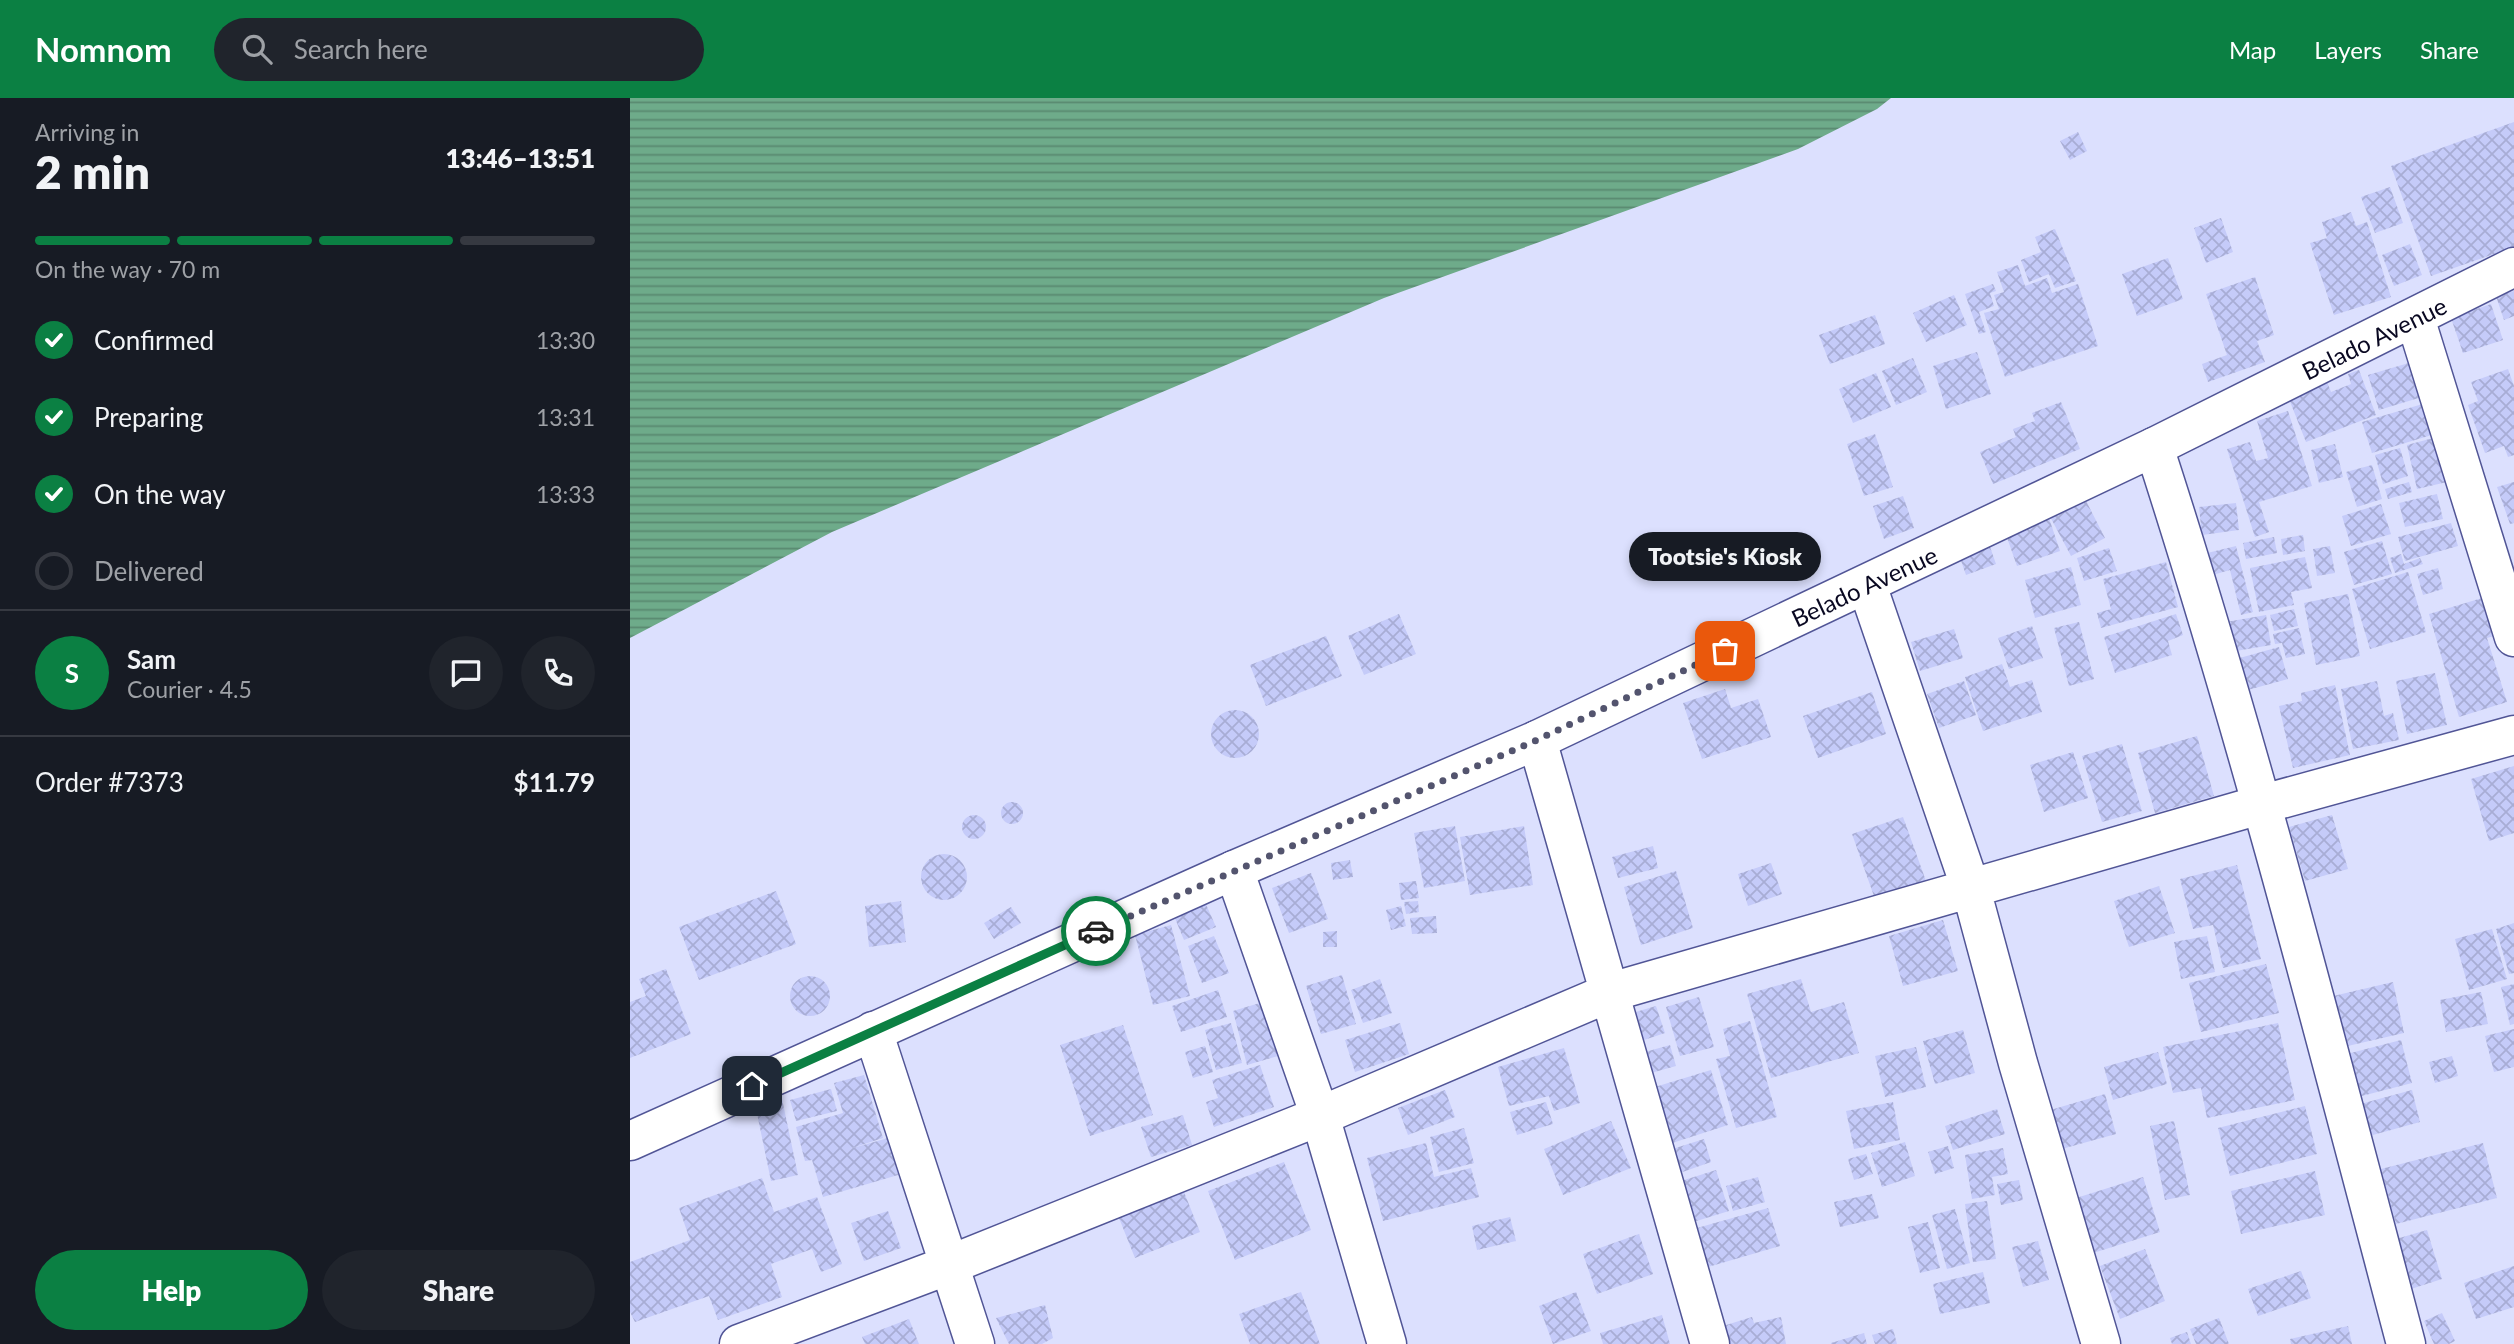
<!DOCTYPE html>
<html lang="en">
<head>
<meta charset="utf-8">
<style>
	:root { --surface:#171b24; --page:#20242c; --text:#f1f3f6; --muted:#9ea1a6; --line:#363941; --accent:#0b8043 }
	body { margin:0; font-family:Lato,sans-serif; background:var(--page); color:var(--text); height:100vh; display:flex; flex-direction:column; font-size:26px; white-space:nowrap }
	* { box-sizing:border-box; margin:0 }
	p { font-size:23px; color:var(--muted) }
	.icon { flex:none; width:38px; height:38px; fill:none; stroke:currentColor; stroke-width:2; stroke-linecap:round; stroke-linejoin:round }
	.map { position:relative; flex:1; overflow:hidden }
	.panel { display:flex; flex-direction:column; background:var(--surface); width:630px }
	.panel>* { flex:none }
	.pin { position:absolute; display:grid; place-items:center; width:60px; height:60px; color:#fff; margin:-30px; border-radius:14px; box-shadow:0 4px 10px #0006 }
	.courier { position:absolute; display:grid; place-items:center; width:70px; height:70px; margin:-35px; border:5px solid #0b8043; border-radius:50%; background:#fff; color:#222; box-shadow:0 2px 9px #0007 }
	.bubble { position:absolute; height:49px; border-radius:24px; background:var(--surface); box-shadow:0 4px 10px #0003; font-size:23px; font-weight:800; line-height:49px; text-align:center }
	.summary em { font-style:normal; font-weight:800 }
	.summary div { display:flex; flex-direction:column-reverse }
	.summary { display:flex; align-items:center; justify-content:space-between; height:119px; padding:0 35px }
	h1 { font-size:46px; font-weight:800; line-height:52px }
	.bar { display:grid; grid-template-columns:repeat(4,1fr); gap:10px 7px; align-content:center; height:84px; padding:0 35px }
	.bar i { height:9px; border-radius:5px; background:var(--line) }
	.bar .on { background:var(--accent) }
	.bar p { grid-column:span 4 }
	.line { display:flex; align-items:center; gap:18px; padding:0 35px; border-top:2px solid var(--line) }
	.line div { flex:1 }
	.round { display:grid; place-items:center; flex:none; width:74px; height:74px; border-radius:37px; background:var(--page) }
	ol { padding:0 35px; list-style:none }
	li { display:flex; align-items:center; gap:21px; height:77px }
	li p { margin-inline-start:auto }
	li .icon { padding:7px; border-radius:50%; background:var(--accent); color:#fff; stroke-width:4 }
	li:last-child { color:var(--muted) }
	li i { width:38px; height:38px; border:4px solid var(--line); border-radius:50% }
	.button { display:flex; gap:14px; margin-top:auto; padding:14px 35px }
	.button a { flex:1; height:80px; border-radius:42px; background:var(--accent); color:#fff; font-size:28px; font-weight:800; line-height:80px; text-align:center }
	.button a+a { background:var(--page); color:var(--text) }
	header { display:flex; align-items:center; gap:42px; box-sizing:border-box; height:98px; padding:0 35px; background:var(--accent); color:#fff }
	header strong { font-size:33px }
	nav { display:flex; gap:38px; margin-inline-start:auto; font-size:24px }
	.search { width:490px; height:63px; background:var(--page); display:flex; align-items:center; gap:18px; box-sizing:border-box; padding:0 24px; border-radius:38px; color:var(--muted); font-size:26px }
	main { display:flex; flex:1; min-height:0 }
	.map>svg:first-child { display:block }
</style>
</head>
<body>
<header>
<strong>Nomnom</strong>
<div class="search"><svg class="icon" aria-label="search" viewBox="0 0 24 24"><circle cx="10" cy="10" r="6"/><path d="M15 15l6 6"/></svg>Search here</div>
<nav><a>Map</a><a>Layers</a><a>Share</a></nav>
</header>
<main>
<section class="panel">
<div class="summary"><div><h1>2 min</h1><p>Arriving in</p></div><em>13:46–13:51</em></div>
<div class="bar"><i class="on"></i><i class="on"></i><i class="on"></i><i></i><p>On the way · 70 m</p></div>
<ol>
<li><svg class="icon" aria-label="check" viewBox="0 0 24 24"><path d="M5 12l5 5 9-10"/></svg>Confirmed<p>13:30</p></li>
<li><svg class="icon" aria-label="check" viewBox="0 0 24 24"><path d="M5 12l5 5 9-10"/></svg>Preparing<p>13:31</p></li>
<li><svg class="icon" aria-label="check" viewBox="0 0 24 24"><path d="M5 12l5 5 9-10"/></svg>On the way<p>13:33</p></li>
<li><i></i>Delivered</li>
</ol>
<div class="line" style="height:126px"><b class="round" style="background:var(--accent);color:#fff">S</b><div><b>Sam</b><p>Courier · 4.5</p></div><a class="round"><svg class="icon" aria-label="chat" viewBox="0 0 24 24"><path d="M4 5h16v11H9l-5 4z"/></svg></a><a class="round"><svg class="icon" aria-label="phone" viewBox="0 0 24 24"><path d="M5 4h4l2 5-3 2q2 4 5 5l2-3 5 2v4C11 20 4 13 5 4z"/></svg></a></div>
<div class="line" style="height:91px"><div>Order #7373</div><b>$11.79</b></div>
<div class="button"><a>Help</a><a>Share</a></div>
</section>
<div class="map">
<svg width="1884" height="1246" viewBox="0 0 1884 1246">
	<defs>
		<pattern id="water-rules" width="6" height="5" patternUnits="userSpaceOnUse" patternTransform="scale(1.75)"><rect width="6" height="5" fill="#6eab8a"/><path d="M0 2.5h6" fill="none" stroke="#598970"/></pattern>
		<pattern id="building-cross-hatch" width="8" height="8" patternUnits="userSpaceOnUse" patternTransform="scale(1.75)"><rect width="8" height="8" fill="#c5cbf9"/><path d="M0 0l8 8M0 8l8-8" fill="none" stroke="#a8add5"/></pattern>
	</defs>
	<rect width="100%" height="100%" fill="#dce0fe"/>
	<!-- water -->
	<path fill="url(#water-rules)" d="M0,0H1261L1247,11L1168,51L754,200L202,434L0,540Z"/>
	<!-- building -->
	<path fill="url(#building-cross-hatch)" d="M1884,24V149L1801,178L1761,68Z
		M1448,34L1457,53L1440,62L1430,43Z
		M1760,89L1773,125L1745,135L1731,99Z
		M1721,114L1726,128L1737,124L1761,199L1704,217L1680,145L1697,140L1692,124Z
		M1591,120L1603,154L1576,165L1564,130Z
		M1425,131L1446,183L1425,190L1419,176L1399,184L1391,162L1411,154L1405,139Z
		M1780,146L1792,177L1764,188L1752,157Z
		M1538,160L1553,201L1507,218L1492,176Z
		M1388,167L1395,188L1417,180L1422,195L1448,186L1468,248L1375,279L1354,215L1369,211L1364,197L1374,194L1367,174Z
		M1625,179L1644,237L1627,243L1635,264L1578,284L1572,266L1597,257L1576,196Z
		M1363,186L1366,193L1360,195L1364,208L1349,214L1356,234L1349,236L1335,196Z
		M1884,193V218L1874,222L1866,198Z
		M1324,197L1337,227L1296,244L1283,215Z
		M1861,206L1873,242L1833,255L1821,220Z
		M1245,217L1255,246L1200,266L1189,237Z
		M1347,254L1361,296L1316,311L1303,268Z
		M1283,260L1297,294L1266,307L1252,273Z
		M1782,264L1792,299L1749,312L1738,277Z
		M1878,271L1884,288V357L1878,359L1874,348L1855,355L1838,307L1848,303L1841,284Z
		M1729,272L1746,317L1676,344L1657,296L1696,281L1701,294L1721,286L1718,276Z
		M1246,275L1261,309L1223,325L1209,291Z
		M1431,304L1450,351L1363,386L1350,354L1386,339L1383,331L1405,323L1402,315Z
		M1796,305L1805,336L1742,355L1732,324Z
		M1658,313L1682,388L1629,404L1639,434L1625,439L1597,351L1620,344L1626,363L1638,360L1627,323Z
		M1245,336L1263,389L1234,398L1217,346Z
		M1807,339L1817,384L1787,391L1777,347Z
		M1705,346L1713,379L1689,385L1681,352Z
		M1770,350L1778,378L1753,386L1745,357Z
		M1742,367L1752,401L1727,409L1716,374Z
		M1779,384L1782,394L1758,401L1755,391Z
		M1884,384V425L1880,426L1867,389Z
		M1452,395L1475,440L1441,458L1417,413Z
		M1807,396L1813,421L1775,429L1769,405Z
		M1273,398L1284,430L1254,441L1243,408Z
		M1606,405L1609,432L1572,437L1569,409Z
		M1751,406L1761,436L1721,448L1712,418Z
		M1419,420L1430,453L1387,468L1375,434Z
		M1821,425L1828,448L1775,463L1768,439Z
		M1673,437L1675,453L1653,457L1651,441Z
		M1644,439L1647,455L1616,461L1613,445Z
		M1752,443L1762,476L1724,487L1714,454Z
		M1359,446L1366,466L1336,477L1329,457Z
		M1606,448L1623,514L1611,517L1600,472L1579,478L1573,456Z
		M1700,448L1705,475L1687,478L1683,451Z
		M1479,450L1487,473L1454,483L1447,460Z
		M1771,456L1774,466L1790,460L1793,466L1765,475L1760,460Z
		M1675,459L1682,490L1661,494L1664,507L1629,514L1620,470Z
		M1536,464L1548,509L1471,530L1467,515L1481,511L1473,481Z
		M1441,469L1451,507L1405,520L1395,482Z
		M1808,470L1813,491L1793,497L1787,476Z
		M1778,474L1796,534L1740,551L1722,491Z
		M1718,496L1730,558L1686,567L1674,505Z
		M1852,500L1864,538L1857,540L1877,604L1829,619L1799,516Z
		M1664,511L1668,528L1644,533L1640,517Z
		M769,516L786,556L734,577L718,538Z
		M1546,516L1553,537L1538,543L1542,557L1485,575L1474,539Z
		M1636,517L1641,547L1600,554L1596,524Z
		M1449,524L1464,581L1439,588L1424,530Z
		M1402,528L1413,560L1379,571L1368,540Z
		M1669,530L1675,556L1656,560L1652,545L1645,546L1643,536Z
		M1324,531L1333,560L1290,573L1281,544Z
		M696,538L712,578L636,608L620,567Z
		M1649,549L1658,581L1614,593L1606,561Z
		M1372,566L1380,589L1402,582L1412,614L1353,633L1335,579Z
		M1805,575L1817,627L1777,636L1766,583Z
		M1334,583L1346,617L1309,630L1297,596Z
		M1747,583L1754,618L1763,615L1769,642L1723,651L1711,591Z
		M1705,587L1720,657L1663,670L1649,608L1672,603L1671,595Z
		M1095,591L1101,610L1128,601L1141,639L1072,661L1053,605Z
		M1242,594L1256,636L1188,660L1173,618Z
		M581 636a24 24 0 1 1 48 0a24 24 0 1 1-48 0Z
		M1567,638L1584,698L1525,715L1508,655Z
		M1492,646L1512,713L1472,724L1452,658Z
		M1443,654L1458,700L1414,714L1400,667Z
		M1884,668V735L1859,743L1841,681Z
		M371 715a11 11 0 1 1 22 0a11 11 0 1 1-22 0Z
		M1702,717L1718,771L1675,783L1659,729Z
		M332 729a12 12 0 1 1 24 0a12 12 0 1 1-24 0Z
		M1273,719L1296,783L1245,801L1222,736Z
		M825,728L835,783L794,790L784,735Z
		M894,728L903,787L840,797L830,739Z
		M1023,748L1028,770L988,780L982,759Z
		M291 779a23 23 0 1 1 46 0a23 23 0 1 1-46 0Z
		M720,762L723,779L703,782L701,765Z
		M1141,765L1152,796L1118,808L1108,776Z
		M1607,767L1631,861L1593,870L1583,827L1563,831L1550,781Z
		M1046,773L1063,830L1011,847L994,789Z
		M681,775L698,821L659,835L642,790Z
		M786,783L789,800L771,802L769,785Z
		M1529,788L1545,835L1499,849L1484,803Z
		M146,793L166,846L69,882L49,829Z
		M271,803L276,844L239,849L235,808Z
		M788,803L789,814L776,816L774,804Z
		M575,804L586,829L554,842L544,818Z
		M771,808L776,828L761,832L756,812Z
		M381,809L391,825L364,841L354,825Z
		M806,818L807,835L782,836L780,820Z
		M1313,822L1328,873L1273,888L1259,838Z
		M1884,825V875L1879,876L1866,831Z
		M541,827L560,898L523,907L505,837Z
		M1862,831L1877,881L1839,892L1825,841Z
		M707,833V849H693V834Z
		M584,838L599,875L572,885L558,848Z
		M1577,838L1585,874L1551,881L1544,844Z
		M1636,866L1649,915L1571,934L1559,885Z
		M36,871L61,936L0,960V904L16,898L9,881Z
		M712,877L726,926L691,936L676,888Z
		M160 898a20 20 0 1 1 40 0a20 20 0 1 1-40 0Z
		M750,881L762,915L733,925L721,892Z
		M1171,881L1181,914L1214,904L1229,955L1141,980L1117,896Z
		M1763,884L1774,935L1709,950L1699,899Z
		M1884,886V926L1880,927L1871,889Z
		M588,892L597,919L551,934L542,908Z
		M1851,894L1858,926L1816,934L1810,902Z
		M1069,899L1084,949L1050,958L1036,909Z
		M633,904L648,958L617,967L603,913Z
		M1026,908L1035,935L1008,944L999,916Z
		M1120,923L1147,1019L1106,1030L1086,961L1100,958L1093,931Z
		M601,925L612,965L586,972L575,932Z
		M770,925L779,956L725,974L715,942Z
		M1648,925L1665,1002L1577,1020L1571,990L1543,995L1533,949Z
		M493,927L523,1017L460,1038L430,947Z
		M1884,931V969L1864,974L1855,938Z
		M1333,932L1345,975L1305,986L1293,943Z
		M1771,942L1782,985L1724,1000L1713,957Z
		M1040,947L1046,968L1021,975L1015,954Z
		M575,948L583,974L563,980L555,954Z
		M1286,949L1296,989L1255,999L1245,958Z
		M934,950L950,1005L924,1013L919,998L879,1008L868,969Z
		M1528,954L1537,986L1483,1002L1474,969Z
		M1822,958L1828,978L1805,985L1799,964Z
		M630,967L644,1009L584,1029L576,1004L588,1000L582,982Z
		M1081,972L1098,1027L1033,1048L1015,992Z
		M234,977L253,1040L219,1051L258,1040L268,1077L193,1099L182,1062L175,1063L166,1029L213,1015L204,985Z
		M201,991L207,1013L166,1023L160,1002Z
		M815,992L825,1019L778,1037L768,1010Z
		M1782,992L1790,1024L1732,1040L1723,1008Z
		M151,996L168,1077L141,1083L124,1001Z
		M1475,996L1486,1036L1428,1052L1417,1013Z
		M916,1004L923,1026L887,1037L880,1014Z
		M1263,1004L1270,1042L1224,1051L1216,1013Z
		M1675,1008L1687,1056L1600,1078L1588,1030Z
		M1367,1011L1375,1036L1323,1052L1315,1028Z
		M553,1017L562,1047L521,1059L511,1029Z
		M981,1023L1001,1070L933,1097L914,1051Z
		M1544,1023L1560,1097L1535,1102L1520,1028Z
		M834,1030L844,1065L809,1074L800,1039Z
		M1074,1041L1081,1064L1044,1077L1036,1053Z
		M1275,1044L1285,1078L1252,1089L1241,1055Z
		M796,1045L804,1079L841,1070L849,1099L753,1123L737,1060Z
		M1853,1045L1867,1100L1766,1126L1751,1071Z
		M1318,1048L1324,1070L1305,1076L1298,1054Z
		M1373,1050L1378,1076L1362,1079L1365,1097L1342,1101L1335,1057Z
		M1236,1056L1243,1076L1224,1082L1218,1061Z
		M654,1064L681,1132L605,1162L578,1093Z
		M1086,1072L1099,1113L1060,1125L1048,1084Z
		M1685,1073L1695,1117L1611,1136L1601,1093Z
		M1128,1079L1135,1104L1103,1113L1096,1088Z
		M1513,1079L1530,1134L1460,1156L1443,1101Z
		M132,1080L144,1114L187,1099L212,1166L191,1174L182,1151L141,1166L152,1199L88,1222L79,1198L5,1224L0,1214V1164L60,1142L49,1110Z
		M1389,1082L1393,1102L1371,1107L1367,1086Z
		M552,1089L570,1134L505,1160L487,1115Z
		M1242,1096L1249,1120L1210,1129L1204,1104Z
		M1357,1103L1366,1161L1343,1164L1335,1106Z
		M1138,1110L1150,1148L1078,1169L1067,1130Z
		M1325,1111L1340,1165L1317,1171L1302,1117Z
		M258,1113L271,1150L234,1163L221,1125Z
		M880,1119L886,1143L847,1152L842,1128Z
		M1298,1124L1310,1170L1290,1175L1278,1129Z
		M1797,1132L1812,1181L1781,1191L1766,1141Z
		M1009,1136L1023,1176L967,1196L953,1156Z
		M1408,1143L1419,1182L1393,1189L1382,1149Z
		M1515,1151L1535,1203L1490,1221L1470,1168Z
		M1884,1168V1209L1846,1221L1834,1185Z
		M1671,1173L1681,1200L1628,1218L1618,1191Z
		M1353,1174L1360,1205L1310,1216L1303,1186Z
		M671,1194L690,1246H620L609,1216Z
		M946,1194L961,1233L923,1246L909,1208Z
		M415,1207L423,1240L412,1246H379L366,1220Z
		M1812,1215L1825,1243L1819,1246H1804L1794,1223Z
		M1032,1217L1040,1246H973L970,1235Z
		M1122,1219L1124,1225L1151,1219L1156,1246H1084L1080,1232Z
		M1589,1220L1599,1246H1566L1560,1231Z
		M279,1221L289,1246H235L232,1239Z
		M1718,1228L1722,1246H1661L1660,1241Z
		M1263,1231L1267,1246H1245L1242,1237Z
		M1557,1234L1561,1246H1542L1540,1240Z
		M1234,1235L1237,1246H1201V1245Z"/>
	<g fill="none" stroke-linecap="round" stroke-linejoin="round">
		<!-- minor casing -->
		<g stroke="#515596" stroke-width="41">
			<path id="minor" d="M1785,220L1884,539
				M1524,349L1884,169
				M1237,487L1341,791L1388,965L1471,1246
				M907,642L1080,1246
				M604,772L690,1018L757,1246
				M243,933L345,1246
				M109,1246L319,1167L690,1018L981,894L1633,706L1884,637"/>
		</g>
		<!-- tertiary casing -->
		<g stroke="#515596" stroke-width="41">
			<path id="tertiary" d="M0,1043L604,772L907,642L1524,349C1620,645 1697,946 1776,1246"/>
		</g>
		<!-- minor -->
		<use href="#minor" stroke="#fff" stroke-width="38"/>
		<!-- tertiary -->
		<use href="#tertiary" stroke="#fff" stroke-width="38"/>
	</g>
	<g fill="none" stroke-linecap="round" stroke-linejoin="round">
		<!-- done -->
		<path stroke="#53546e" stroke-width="7" stroke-dasharray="0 12.6" d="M466,833L907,642L1095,553"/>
		<!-- route -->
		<path stroke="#0b8043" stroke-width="9" d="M122,988L466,833"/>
	</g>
	<g text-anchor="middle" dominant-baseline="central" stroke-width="5" stroke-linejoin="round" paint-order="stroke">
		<!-- street labels -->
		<g font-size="24" fill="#090821" stroke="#fff">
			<text transform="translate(1744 240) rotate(-26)">Belado Avenue</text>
			<text transform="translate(1234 488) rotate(-25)">Belado Avenue</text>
		</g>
	</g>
</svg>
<div class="pin" style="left:1095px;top:553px;background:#ea580c"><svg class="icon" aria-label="bag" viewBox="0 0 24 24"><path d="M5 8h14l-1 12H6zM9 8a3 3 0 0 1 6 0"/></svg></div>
<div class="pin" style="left:122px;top:988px;background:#1f2937"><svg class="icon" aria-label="home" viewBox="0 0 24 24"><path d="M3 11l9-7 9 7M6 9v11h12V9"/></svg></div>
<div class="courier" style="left:466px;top:833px"><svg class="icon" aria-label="car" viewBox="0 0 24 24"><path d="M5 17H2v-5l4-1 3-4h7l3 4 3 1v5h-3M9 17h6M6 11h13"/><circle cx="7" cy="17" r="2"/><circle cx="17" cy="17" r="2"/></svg></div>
<div class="bubble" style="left:999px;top:434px;width:192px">Tootsie's Kiosk</div>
</div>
</main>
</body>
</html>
